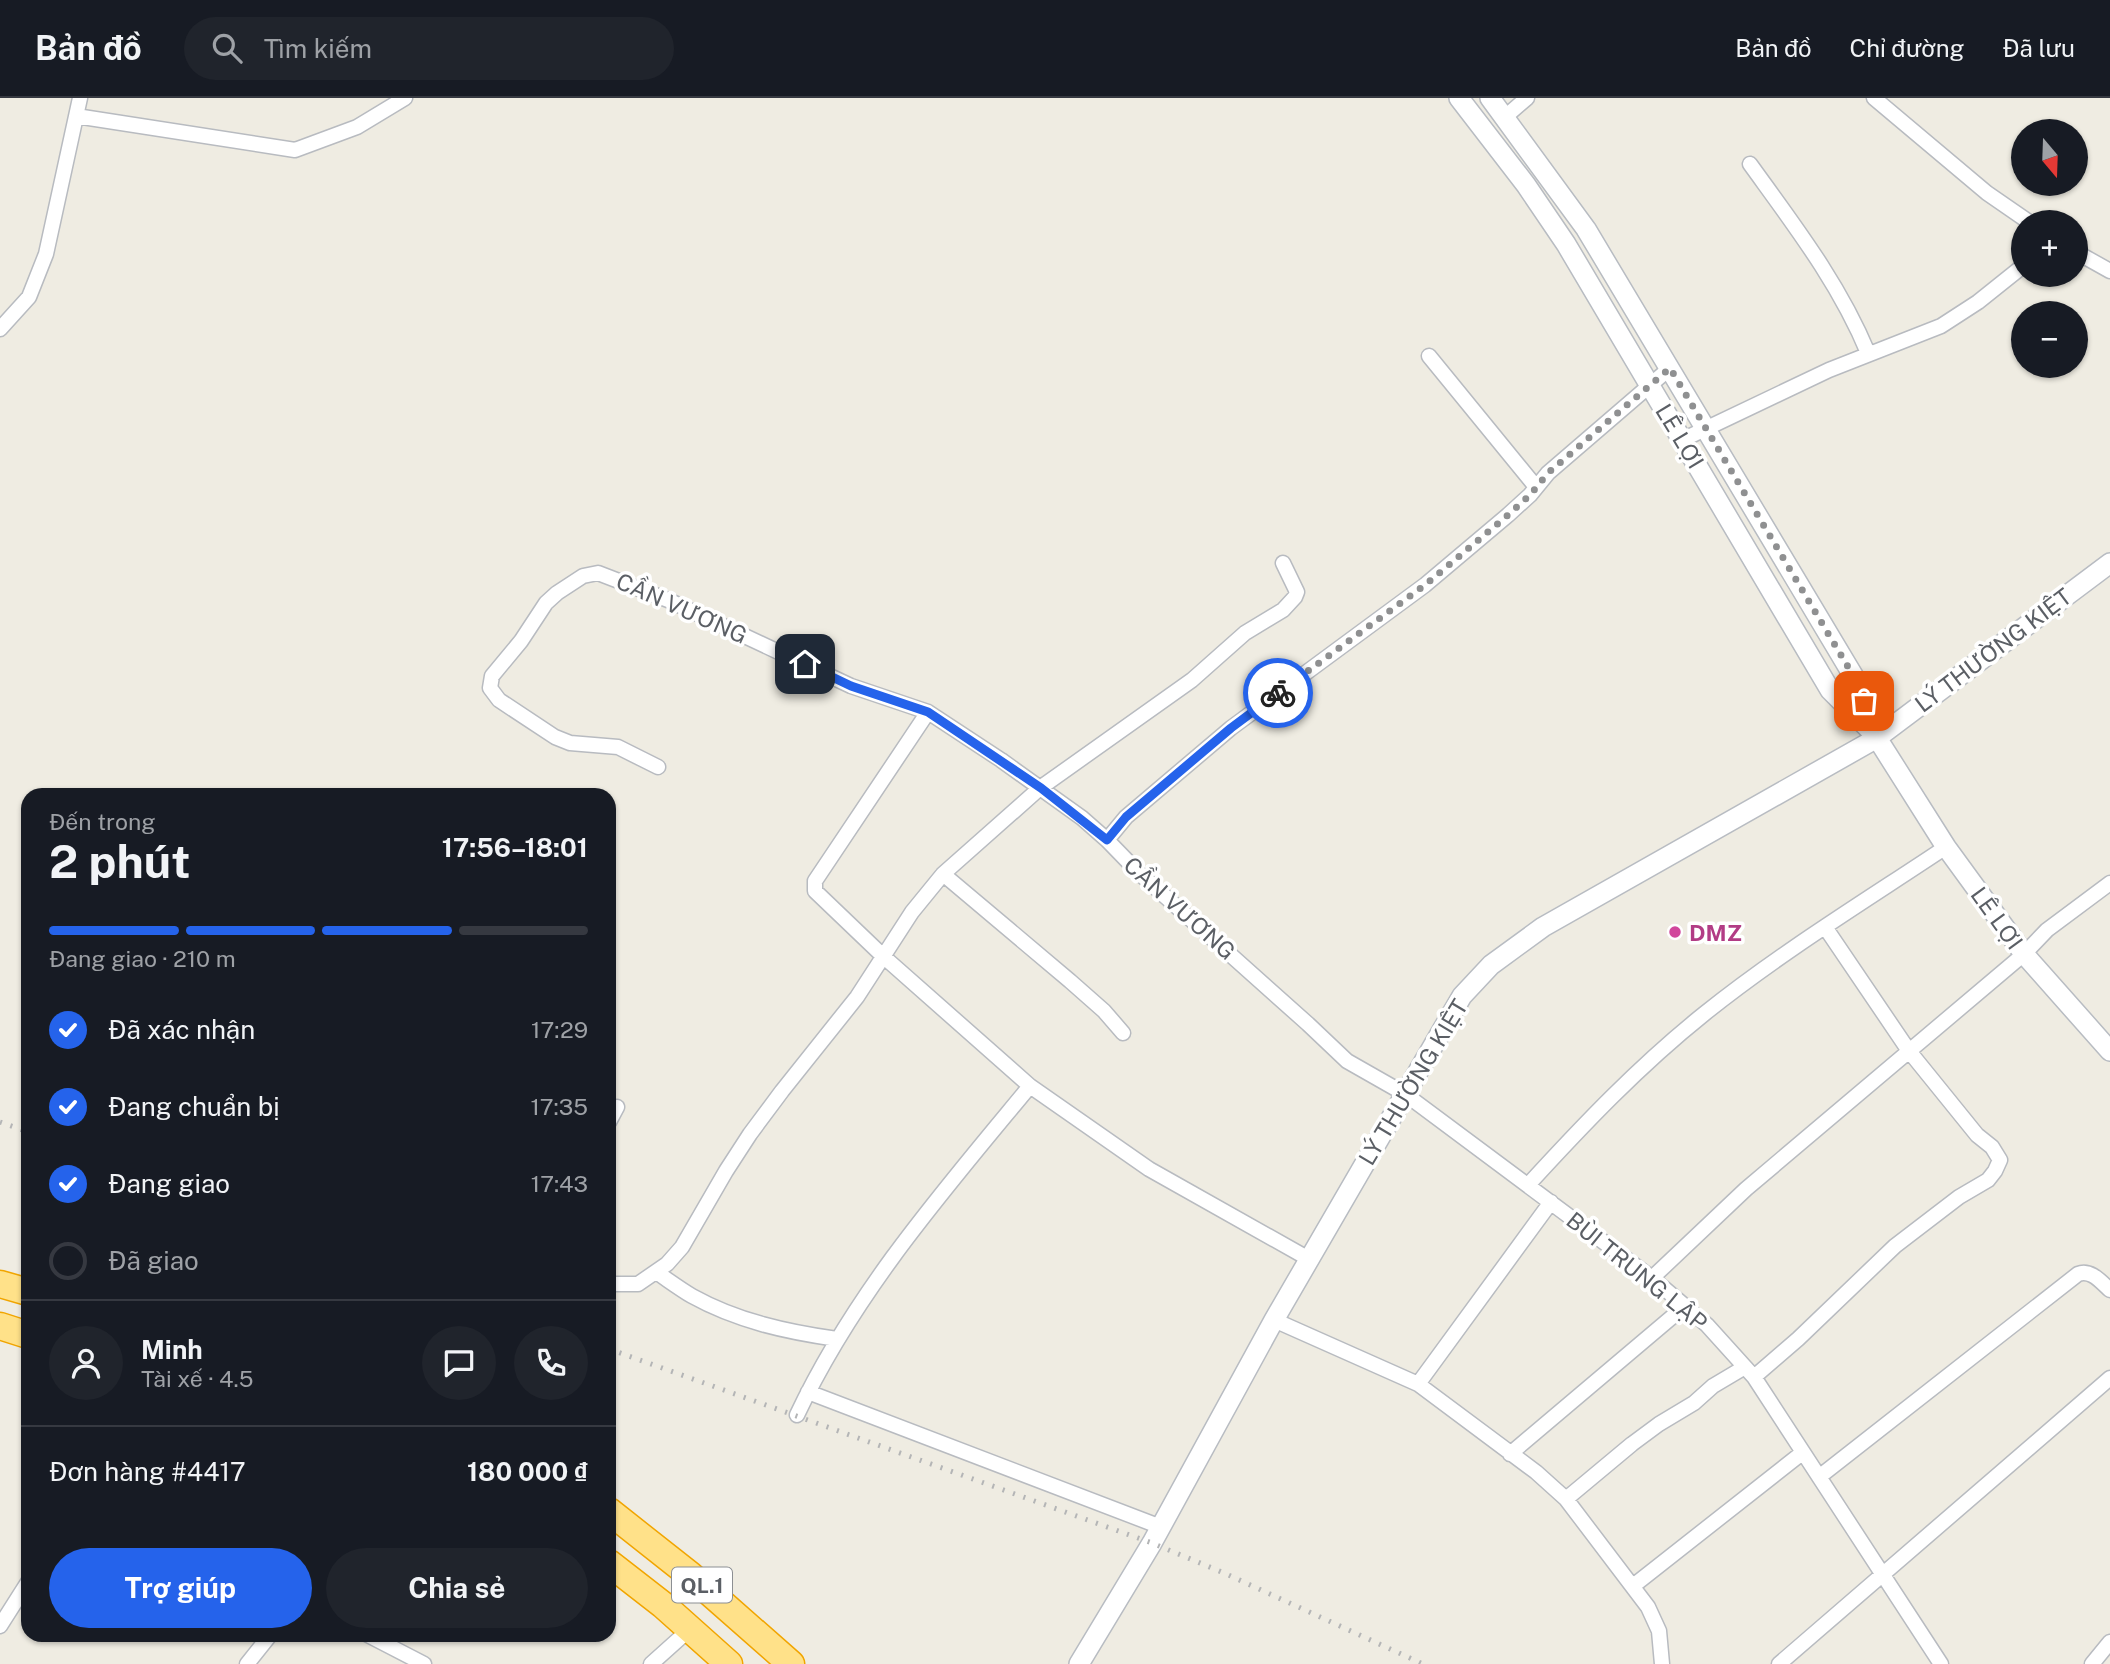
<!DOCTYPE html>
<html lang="vi">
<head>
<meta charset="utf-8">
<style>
	:root { --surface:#171b24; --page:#20242c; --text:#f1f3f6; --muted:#9ea1a6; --line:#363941; --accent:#2563eb }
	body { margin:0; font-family:"Public Sans",sans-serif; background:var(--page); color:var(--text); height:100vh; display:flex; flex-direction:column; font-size:26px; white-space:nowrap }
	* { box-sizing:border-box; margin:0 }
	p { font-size:23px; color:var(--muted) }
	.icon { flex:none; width:38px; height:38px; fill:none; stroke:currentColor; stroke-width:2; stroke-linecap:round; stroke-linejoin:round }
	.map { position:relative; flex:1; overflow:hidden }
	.panel { position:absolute; left:21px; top:690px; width:595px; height:854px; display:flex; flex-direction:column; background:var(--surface); border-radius:21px; box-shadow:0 2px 5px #0004 }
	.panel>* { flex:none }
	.needle { width:46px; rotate:161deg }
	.buttons { position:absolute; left:2011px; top:21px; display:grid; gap:14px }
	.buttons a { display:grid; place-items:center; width:77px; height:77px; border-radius:50%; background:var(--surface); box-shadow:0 2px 5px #0004; font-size:35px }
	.pin { position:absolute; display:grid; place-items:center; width:60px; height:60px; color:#fff; margin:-30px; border-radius:14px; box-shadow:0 4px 10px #0006 }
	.courier { position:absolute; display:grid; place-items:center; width:70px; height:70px; margin:-35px; border:5px solid #2563eb; border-radius:50%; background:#fff; color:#222; box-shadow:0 2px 9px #0007 }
	.overview em { font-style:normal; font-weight:700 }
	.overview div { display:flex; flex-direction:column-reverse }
	.overview { display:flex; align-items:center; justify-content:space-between; height:119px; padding:0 28px }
	h1 { font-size:46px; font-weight:700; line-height:52px }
	.bar { display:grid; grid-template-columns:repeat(4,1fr); gap:10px 7px; align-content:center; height:84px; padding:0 28px }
	.bar i { height:9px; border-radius:5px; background:var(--line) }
	.bar .active { background:var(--accent) }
	.bar p { grid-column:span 4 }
	.line { display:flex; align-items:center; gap:18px; padding:0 28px; border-top:2px solid var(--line) }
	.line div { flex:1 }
	.round { display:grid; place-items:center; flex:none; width:74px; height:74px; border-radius:37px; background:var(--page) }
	ol { padding:0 28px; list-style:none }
	li { display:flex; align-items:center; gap:21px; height:77px }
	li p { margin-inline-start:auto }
	li .icon { padding:7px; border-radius:50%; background:var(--accent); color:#fff; stroke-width:4 }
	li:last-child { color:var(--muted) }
	li i { width:38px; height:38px; border:4px solid var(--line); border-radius:50% }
	.button { display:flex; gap:14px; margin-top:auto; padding:14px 28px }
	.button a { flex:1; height:80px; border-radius:42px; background:var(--accent); color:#fff; font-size:28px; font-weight:700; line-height:80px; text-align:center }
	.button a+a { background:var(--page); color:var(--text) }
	header { display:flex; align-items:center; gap:42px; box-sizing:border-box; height:98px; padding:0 35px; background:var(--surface); border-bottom:2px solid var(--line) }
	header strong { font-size:33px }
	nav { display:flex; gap:38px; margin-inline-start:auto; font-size:24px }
	.search { width:490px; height:63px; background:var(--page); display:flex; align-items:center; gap:18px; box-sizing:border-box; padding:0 24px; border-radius:38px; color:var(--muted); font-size:26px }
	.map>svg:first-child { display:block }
</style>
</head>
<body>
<header>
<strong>Bản đồ</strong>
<div class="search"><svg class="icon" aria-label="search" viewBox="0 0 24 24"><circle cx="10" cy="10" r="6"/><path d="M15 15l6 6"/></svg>Tìm kiếm</div>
<nav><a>Bản đồ</a><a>Chỉ đường</a><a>Đã lưu</a></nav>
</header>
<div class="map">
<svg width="2110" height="1566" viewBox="0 0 2110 1566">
	<rect width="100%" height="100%" fill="#efece2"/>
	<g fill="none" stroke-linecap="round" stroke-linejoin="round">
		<!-- street casing -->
		<g stroke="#b8bbc0" stroke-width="17">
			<path id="street" d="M1874,0L1987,95L2029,124
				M76,18L295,52L357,29L405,0
				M1505,19L1527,0
				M1750,66C1794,127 1839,185 1868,255
				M2076,154L2110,173
				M0,231L29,199L46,156L80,0
				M1429,258L1536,389
				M1682,342L1829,272L1941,228L1978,204L2023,168
				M928,614L815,783V793L884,859L1030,988L1149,1071L1309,1161
				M658,669L618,649L570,645L555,639L499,602L490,590L492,578L521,543L546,505L557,495L583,478L598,475L668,502L851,588L928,614L1001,662L1082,720L1107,742L1139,775L1308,926L1347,963L1405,996L1652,1180L1707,1227L1754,1279L1941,1566
				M1107,742L1126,719L1231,630L1425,487L1508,417L1530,397L1548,375L1670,270
				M943,776L1070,883L1104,913L1123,935
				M609,1024L617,1009
				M1528,1087C1583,1027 1639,968 1704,916C1780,855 1865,803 1946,749
				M656,1174C668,1182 680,1191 692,1198C737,1223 787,1234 837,1241
				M1652,1180L1746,1091L2024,856L2047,832L2110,785
				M609,1183L613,1186H638L667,1166L682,1149L726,1073L750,1036L782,993L857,899L912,814L943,776L1040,690L1192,582L1245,535L1283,512L1295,499L1297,494L1283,465
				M1274,1222L1418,1286L1536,1374L1566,1401L1648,1509L1659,1533L1662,1566
				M1754,1279L1798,1241L1895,1148L1959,1099L1988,1082L1995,1073L2000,1062L1992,1049L1977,1037L1909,953L1825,829
				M1418,1286L1551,1104
				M808,1294L1161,1429
				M797,1317C855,1194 944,1092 1030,988
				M1510,1356L1685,1208
				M1819,1379L2078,1176C2091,1171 2101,1184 2110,1192
				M1566,1401L1632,1346L1659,1326L1694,1305L1713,1288L1745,1269
				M1633,1488L1802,1355
				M0,1528L28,1484
				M366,1536L424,1566
				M247,1566L271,1536
				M651,1566L690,1531
				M1779,1566L2110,1280
				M2092,1566L2110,1544"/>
		</g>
		<!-- secondary casing -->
		<g stroke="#b8bcc2" stroke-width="22">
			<path id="secondary" d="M1459,0L1526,87L1566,146L1830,592L1872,634
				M1490,0L1586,131L1857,584L1877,640L1946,749L2024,856L2110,953
				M1079,1566L1152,1445L1274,1222L1462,898L1491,867L1543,829L1877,640L2110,465"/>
		</g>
		<!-- highway casing -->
		<g stroke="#f1a500" stroke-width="29">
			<path id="highway" d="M0,1186L28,1194
				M0,1228L28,1237
				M609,1413L690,1477L791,1566
				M609,1465L663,1507L729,1566"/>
		</g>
		<!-- street -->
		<use href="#street" stroke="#fff" stroke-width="14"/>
		<!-- secondary -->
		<use href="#secondary" stroke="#fff" stroke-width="19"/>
		<!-- highway -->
		<use href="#highway" stroke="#ffe189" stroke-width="26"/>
		<!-- rail -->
		<path stroke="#b4b5b6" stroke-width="5" stroke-dasharray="2 9" stroke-linecap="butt" d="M0,1024L28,1034
			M609,1251L1152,1445L1224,1475L1423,1566"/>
	</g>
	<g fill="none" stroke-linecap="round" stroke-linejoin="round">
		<!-- done -->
		<path stroke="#8f9091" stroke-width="7" stroke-dasharray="0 12.6" d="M1278,595L1425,487L1508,417L1530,397L1548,375L1670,270L1857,584L1864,603"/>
		<!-- route -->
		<path stroke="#2563eb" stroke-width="9" d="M805,566L851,588L928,614L1041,690L1107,742L1126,719L1231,630L1278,595"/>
	</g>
	<!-- markers -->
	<circle fill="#d1479c" stroke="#fff" stroke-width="2.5" cx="1675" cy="834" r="7"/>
	<g text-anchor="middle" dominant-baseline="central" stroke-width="7" stroke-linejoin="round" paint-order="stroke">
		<!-- shield labels -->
		<rect fill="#fff" stroke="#8c8f93" stroke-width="2" x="672" y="1469.5" width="60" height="35" rx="5"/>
		<g font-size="21" font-weight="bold" fill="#5b5f65">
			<text x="702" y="1487">QL.1</text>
		</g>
		<!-- street labels -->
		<g font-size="23" fill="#5b5f65" stroke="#fff">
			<text transform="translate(1680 338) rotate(59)">LÊ LỢI</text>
			<text transform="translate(682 510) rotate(24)">CẦN VƯƠNG</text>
			<text transform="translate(1993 552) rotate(-37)">LÝ THƯỜNG KIỆT</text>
			<text transform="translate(1180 810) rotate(42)">CẦN VƯƠNG</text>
			<text transform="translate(1997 820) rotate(54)">LÊ LỢI</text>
			<text transform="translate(1413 984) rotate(-59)">LÝ THƯỜNG KIỆT</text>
			<text transform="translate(1637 1173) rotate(39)">BÙI TRUNG LẬP</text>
		</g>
		<!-- hotel labels -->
		<g font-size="23" font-weight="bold" fill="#b23c85" stroke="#fff" text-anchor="start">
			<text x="1689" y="834">DMZ</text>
		</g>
	</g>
</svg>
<div class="buttons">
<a><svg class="needle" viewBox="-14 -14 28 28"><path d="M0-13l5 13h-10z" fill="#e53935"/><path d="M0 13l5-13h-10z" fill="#9ea1a6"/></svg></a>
<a>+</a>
<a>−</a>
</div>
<div class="pin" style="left:1864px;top:603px;background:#ea580c"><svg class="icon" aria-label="bag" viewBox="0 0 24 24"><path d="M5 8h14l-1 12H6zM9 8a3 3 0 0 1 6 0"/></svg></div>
<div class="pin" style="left:805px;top:566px;background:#1f2937"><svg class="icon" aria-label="home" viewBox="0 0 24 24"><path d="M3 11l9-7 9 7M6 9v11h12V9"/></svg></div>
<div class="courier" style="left:1278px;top:595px"><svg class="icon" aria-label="bike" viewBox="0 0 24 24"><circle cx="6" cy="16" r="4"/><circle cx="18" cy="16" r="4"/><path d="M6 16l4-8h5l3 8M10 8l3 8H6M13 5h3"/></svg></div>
<section class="panel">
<div class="overview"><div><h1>2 phút</h1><p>Đến trong</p></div><em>17:56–18:01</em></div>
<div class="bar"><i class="active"></i><i class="active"></i><i class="active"></i><i></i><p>Đang giao · 210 m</p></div>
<ol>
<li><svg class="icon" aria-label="check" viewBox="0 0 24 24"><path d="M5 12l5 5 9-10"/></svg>Đã xác nhận<p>17:29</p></li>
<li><svg class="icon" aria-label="check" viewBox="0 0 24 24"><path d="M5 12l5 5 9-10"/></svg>Đang chuẩn bị<p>17:35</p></li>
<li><svg class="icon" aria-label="check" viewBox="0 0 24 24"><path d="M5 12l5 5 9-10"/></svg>Đang giao<p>17:43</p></li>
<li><i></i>Đã giao</li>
</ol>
<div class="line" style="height:126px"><a class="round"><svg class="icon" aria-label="person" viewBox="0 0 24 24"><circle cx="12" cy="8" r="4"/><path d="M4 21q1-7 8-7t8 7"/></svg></a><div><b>Minh</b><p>Tài xế · 4.5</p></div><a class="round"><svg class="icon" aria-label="chat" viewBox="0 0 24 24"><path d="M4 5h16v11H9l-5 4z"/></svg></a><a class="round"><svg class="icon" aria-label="phone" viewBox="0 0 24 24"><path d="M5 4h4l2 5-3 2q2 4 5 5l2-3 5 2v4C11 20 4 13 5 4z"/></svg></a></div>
<div class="line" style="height:91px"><div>Đơn hàng #4417</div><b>180 000 ₫</b></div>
<div class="button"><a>Trợ giúp</a><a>Chia sẻ</a></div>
</section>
</div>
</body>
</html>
